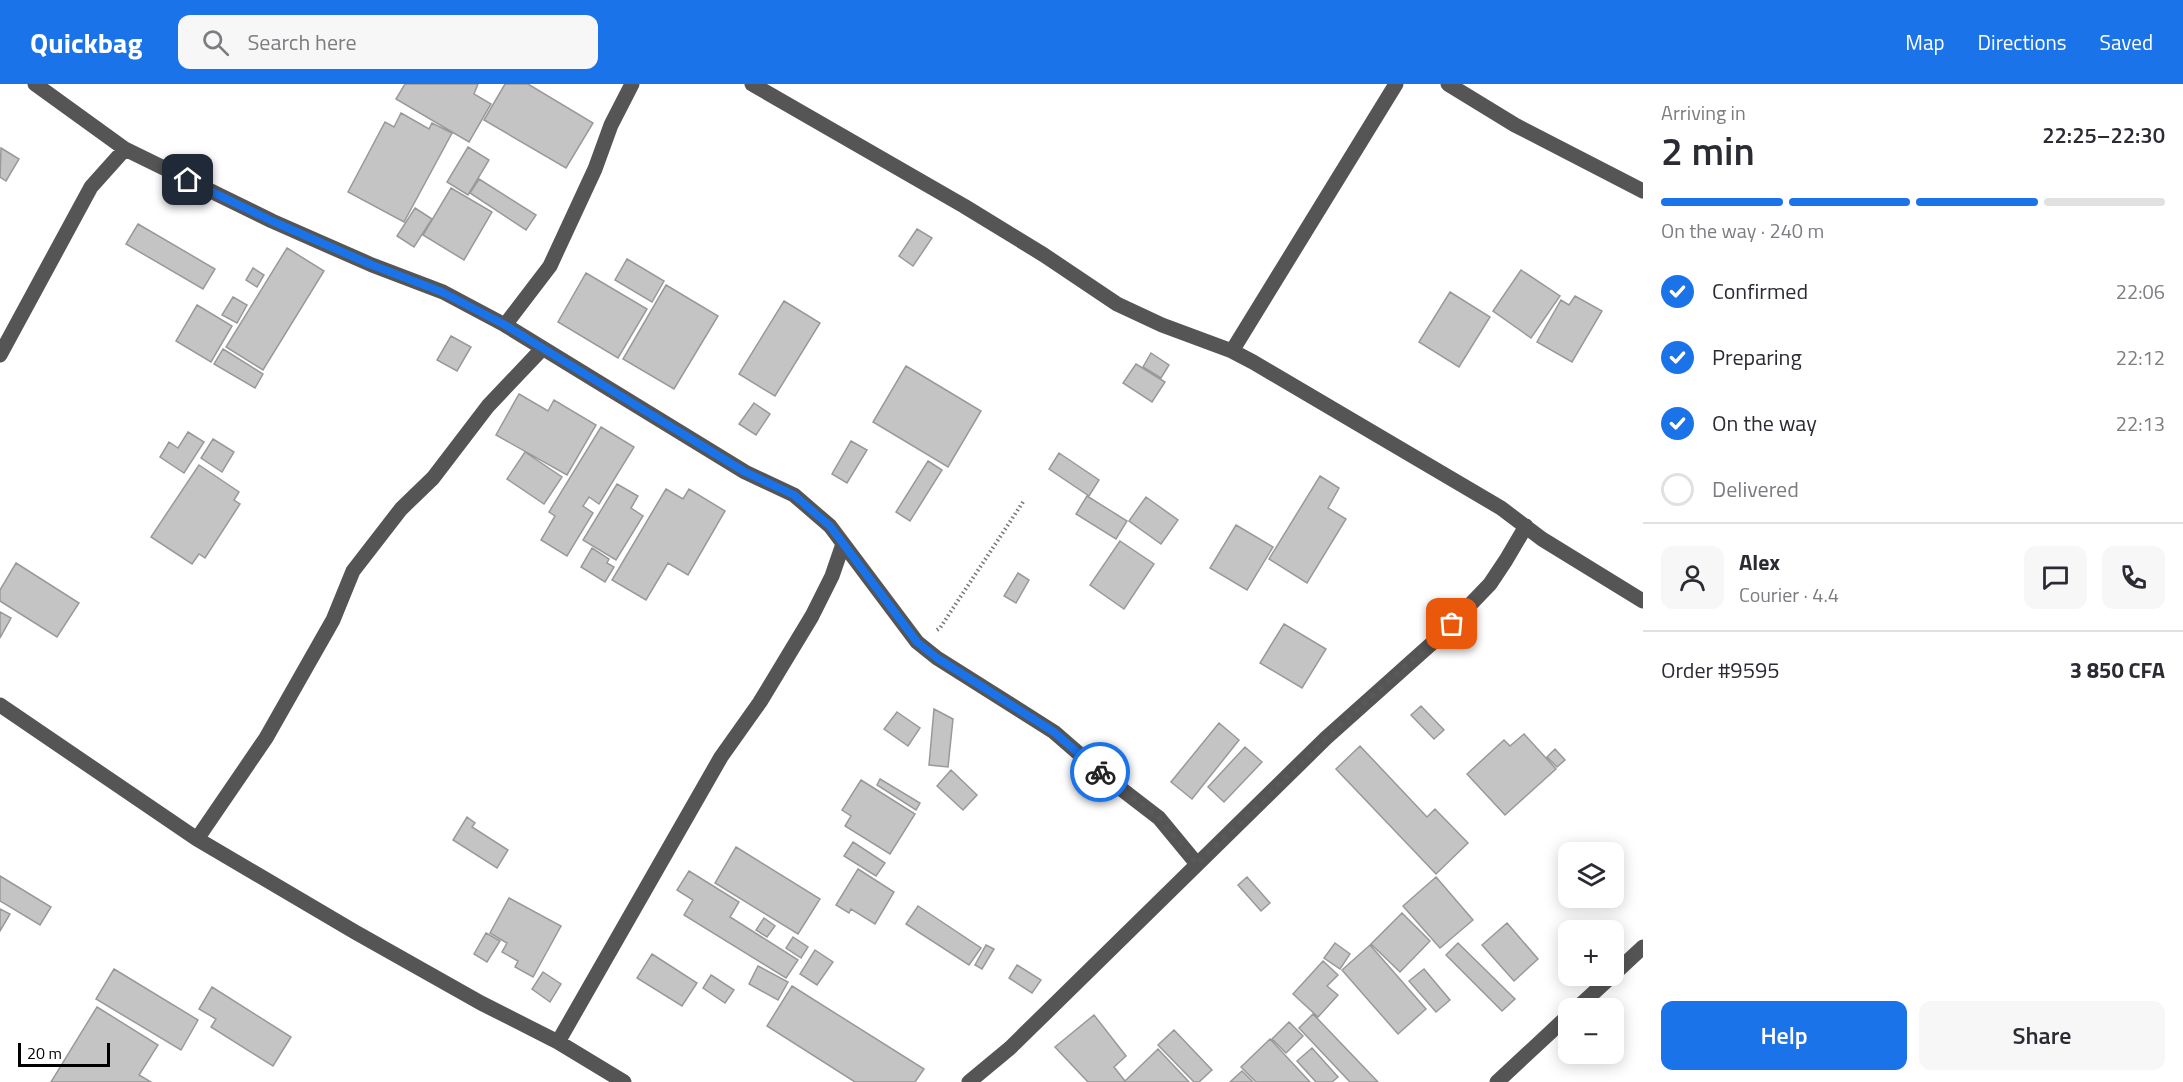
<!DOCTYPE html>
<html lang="en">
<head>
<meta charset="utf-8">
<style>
	:root { --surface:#fff; --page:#f7f7f7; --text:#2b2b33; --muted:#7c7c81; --line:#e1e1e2; --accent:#1a73e8 }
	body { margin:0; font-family:"Titillium Web",sans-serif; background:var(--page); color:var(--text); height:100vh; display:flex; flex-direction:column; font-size:22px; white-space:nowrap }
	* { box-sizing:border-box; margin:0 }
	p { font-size:20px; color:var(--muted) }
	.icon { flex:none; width:33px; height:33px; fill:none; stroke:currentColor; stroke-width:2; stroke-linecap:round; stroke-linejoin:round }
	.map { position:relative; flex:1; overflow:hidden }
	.drawer { display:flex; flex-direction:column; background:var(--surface); width:540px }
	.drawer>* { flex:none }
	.fabs { position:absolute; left:1558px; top:758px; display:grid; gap:12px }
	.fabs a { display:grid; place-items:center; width:66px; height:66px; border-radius:12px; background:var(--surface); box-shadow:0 3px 15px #0003; font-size:30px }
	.scale { position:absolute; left:18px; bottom:15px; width:92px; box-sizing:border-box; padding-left:6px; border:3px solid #000; border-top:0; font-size:16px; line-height:21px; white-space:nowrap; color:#000; -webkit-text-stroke:4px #fff; paint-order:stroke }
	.pin { position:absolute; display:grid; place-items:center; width:51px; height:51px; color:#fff; margin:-26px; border-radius:12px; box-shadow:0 3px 9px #0006 }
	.courier { position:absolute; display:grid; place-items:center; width:60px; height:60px; margin:-30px; border:4px solid #1a73e8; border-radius:50%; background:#fff; color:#222; box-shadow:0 2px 8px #0007 }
	.summary em { font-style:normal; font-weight:600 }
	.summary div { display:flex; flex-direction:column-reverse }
	.summary { display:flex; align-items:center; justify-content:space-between; height:102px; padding:0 18px }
	h1 { font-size:39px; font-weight:600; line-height:45px }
	.bar { display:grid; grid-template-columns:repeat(4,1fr); gap:9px 6px; align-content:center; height:72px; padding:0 18px }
	.bar i { height:8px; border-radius:4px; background:var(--line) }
	.bar .selected { background:var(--accent) }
	.bar p { grid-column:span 4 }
	.line { display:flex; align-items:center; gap:15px; padding:0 18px; border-top:2px solid var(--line) }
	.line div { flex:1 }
	.round { display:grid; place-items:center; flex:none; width:63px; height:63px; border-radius:12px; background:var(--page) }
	ol { padding:0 18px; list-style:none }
	li { display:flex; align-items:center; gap:18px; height:66px }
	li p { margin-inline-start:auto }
	li .icon { padding:6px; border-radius:50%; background:var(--accent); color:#fff; stroke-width:4 }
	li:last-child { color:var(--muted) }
	li i { width:33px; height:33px; border:3px solid var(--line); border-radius:50% }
	.action { display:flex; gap:12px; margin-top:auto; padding:12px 18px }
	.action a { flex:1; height:69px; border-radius:12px; background:var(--accent); color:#fff; font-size:24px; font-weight:600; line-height:69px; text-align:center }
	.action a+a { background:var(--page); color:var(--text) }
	header { display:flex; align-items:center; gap:36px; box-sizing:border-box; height:84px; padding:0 30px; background:var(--accent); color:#fff }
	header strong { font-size:28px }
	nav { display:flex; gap:33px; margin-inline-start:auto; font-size:21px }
	.search { width:420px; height:54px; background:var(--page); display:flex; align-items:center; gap:15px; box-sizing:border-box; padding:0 21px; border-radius:12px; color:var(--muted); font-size:22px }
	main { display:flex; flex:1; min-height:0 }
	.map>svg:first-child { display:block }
</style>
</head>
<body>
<header>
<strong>Quickbag</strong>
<div class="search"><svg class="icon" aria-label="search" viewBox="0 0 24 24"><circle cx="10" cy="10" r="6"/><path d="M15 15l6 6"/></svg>Search here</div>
<nav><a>Map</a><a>Directions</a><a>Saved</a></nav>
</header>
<main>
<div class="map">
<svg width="1643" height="998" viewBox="0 0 1643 998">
	<rect width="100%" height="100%" fill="#fff"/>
	<!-- building -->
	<path fill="#c4c4c4" stroke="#999" stroke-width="1.5" d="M405,0H478L474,10L491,20L469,58L396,15Z
		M505,0H528L593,39L566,84L484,36Z
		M401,29L429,45L432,39L452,49L404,138L348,108L385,38L394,43Z
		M468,63L489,76L468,111L447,98Z
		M1,64L19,75L6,97L0,93Z
		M479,95L536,131L526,146L470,109Z
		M451,104L492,128L464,176L423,151Z
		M415,124L432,135L414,163L397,152Z
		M138,140L215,185L203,205L126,160Z
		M917,145L932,154L913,182L899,172Z
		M287,164L324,187L263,286L226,263Z
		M627,175L664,197L652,218L615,196Z
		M253,184L264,191L257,203L246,196Z
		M1521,186L1560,212L1531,254L1493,227Z
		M586,189L647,225L618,274L558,238Z
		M666,201L718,232L674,305L623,275Z
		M1450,208L1490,233L1459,283L1419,258Z
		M1575,212L1602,227L1572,278L1537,258L1561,216L1569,221Z
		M233,213L247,221L237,239L222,231Z
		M784,217L820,239L775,312L739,290Z
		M197,221L232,242L211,278L176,257Z
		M451,252L471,263L457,287L437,276Z
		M223,265L263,290L255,304L214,280Z
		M1151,269L1169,281L1161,294L1143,283Z
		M1136,280L1165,298L1152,318L1123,299Z
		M906,282L981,327L948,383L873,338Z
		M519,310L548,327L554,316L596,341L567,391L496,351Z
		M754,319L770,330L756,351L739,340Z
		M601,343L634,363L599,420L589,413L583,422L593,429L567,472L541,456L555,432L549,428Z
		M188,348L204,358L184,389L160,373L169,358L178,364Z
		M213,355L234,368L222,388L201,374Z
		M851,357L867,366L847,399L832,390Z
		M525,368L562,393L544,420L507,395Z
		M1059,369L1099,396L1089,412L1049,385Z
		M928,377L942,386L910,437L896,428Z
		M199,381L239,408L234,416L240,420L205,474L199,470L192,480L151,453Z
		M1320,392L1339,404L1328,424L1346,435L1307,499L1269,475Z
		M617,400L638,412L631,424L643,432L616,476L583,456Z
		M666,405L683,415L689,405L725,427L688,491L668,479L646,516L612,496Z
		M1087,412L1127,437L1116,455L1076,430Z
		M1146,413L1178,436L1161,460L1129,437Z
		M1236,441L1273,463L1247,506L1210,484Z
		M1120,457L1154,480L1124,525L1090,501Z
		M592,464L609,475L607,479L614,483L605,498L581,483Z
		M16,479L79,519L57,553L0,517V506Z
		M1018,489L1029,496L1016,519L1004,512Z
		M0,528L11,534L0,554Z
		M1284,540L1326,565L1302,604L1260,579Z
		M1421,622L1444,646L1434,655L1411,631Z
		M934,625L953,635L948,683L929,681Z
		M897,628L920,644L908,662L884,645Z
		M1219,639L1239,656L1192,715L1171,698Z
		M1524,650L1556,685L1505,731L1467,690L1504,656L1510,662Z
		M1360,662L1427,733L1435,725L1468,759L1436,790L1336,685Z
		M1245,663L1262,678L1224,718L1208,703Z
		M1555,665L1565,676L1557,683L1547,673Z
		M951,686L977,711L963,726L937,702Z
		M880,695L920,719L916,726L877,701Z
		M861,696L915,730L890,770L845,742L851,732L842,726Z
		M467,733L475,739L472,743L508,766L497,784L453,756Z
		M853,758L885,779L876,792L844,772Z
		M736,763L820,815L798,850L715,799Z
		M858,785L894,808L875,840L851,825L849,829L836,821Z
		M689,787L739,818L730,833L798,876L786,894L684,831L693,816L677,806Z
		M0,792L51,823L40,841L0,817Z
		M1247,793L1270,819L1261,827L1238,801Z
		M1436,793L1473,836L1440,864L1403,822Z
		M509,814L561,842L533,893L515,883L518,877L502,868L507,859L490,849Z
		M918,822L981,864L969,881L906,840Z
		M0,825L10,830L0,847Z
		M1402,829L1430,857L1400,888L1371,860Z
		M764,834L775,842L767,853L756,846Z
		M1507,839L1538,875L1514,897L1482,861Z
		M486,849L500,857L487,878L474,870Z
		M793,853L808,863L801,874L786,864Z
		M1335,859L1350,870L1340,885L1324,874Z
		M1458,859L1515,915L1502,927L1446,871Z
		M986,861L994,865L982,885L975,881Z
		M1370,861L1426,925L1398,950L1342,886Z
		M815,866L833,878L817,901L800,890Z
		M652,870L697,899L682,922L637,894Z
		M1323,877L1338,891L1327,902L1338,911L1318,933L1293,910Z
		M1017,881L1041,896L1032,909L1009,894Z
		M758,882L788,898L778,916L749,900Z
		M114,885L198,936L181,966L96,915Z
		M1424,885L1450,916L1436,928L1409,897Z
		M543,888L561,900L550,918L532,905Z
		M711,891L734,906L725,919L703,904Z
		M792,902L924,985L915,998H855L767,942Z
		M212,903L291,953L273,982L211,943L216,935L199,925Z
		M97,923L158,961L139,991L151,998H51Z
		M1313,930L1378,998H1350L1299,944Z
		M1094,931L1126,972L1114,983L1125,997L1158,965L1189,998H1088L1055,963Z
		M1289,938L1303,952L1286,969L1272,955Z
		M1174,946L1212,986L1199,998H1194L1158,961Z
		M1270,955L1310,998H1256L1241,983Z
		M1312,964L1338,993L1332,998H1316L1297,977Z
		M1242,987L1253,998H1230Z"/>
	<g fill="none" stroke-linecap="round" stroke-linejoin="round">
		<!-- path -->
		<path stroke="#777" stroke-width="4" stroke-dasharray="1.5 3" stroke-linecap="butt" d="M937,546L940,544L1023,418"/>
		<!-- minor -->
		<path stroke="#555" stroke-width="15" d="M35,0L125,65L272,137L372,181L443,208L505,241L745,388L794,411L830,442L917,558L937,574L1054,648L1107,694L1159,734L1197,780
			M752,0L964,122L1044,171L1117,220L1162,241L1232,267L1253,278L1501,424L1542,455L1643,517
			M1448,0L1515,41L1643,107
			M505,241L550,182L595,85L611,41L632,0
			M1232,267L1396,0
			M0,271L91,103L125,65
			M0,621L197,755L355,848L481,919L558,958L624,998
			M197,755L266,654L333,536L353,487L401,425L433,394L488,322L542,265
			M1614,890L1643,863
			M1577,924L1613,891
			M558,958L721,673L760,618L812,532L832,492L843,460
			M969,998L1010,964L1326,654L1439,553L1490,500L1506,476L1526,442
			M1497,998L1569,931"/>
	</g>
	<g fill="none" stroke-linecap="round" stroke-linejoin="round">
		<!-- done -->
		<path stroke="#595959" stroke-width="6" stroke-dasharray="0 10.8" d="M1100,688L1159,734L1197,780L1326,654L1452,540"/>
		<!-- route -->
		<path stroke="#1a73e8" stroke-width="8" d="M188,96L272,137L372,181L442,208L505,241L745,388L794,411L830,442L917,558L937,574L1054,648L1100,688"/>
	</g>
</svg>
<div class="fabs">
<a><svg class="icon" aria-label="layers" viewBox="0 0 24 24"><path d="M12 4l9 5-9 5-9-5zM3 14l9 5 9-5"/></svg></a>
<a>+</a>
<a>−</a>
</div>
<div class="scale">20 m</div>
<div class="pin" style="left:1452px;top:540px;background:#ea580c"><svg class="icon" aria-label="bag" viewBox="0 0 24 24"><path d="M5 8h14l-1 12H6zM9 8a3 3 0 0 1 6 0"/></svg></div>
<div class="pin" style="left:188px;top:96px;background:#1f2937"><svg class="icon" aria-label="home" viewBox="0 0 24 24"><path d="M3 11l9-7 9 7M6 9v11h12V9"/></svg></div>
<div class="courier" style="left:1100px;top:688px"><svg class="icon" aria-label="bike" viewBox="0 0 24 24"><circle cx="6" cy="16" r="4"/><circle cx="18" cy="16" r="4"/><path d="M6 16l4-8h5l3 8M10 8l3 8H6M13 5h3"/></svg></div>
</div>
<section class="drawer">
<div class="summary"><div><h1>2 min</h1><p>Arriving in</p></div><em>22:25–22:30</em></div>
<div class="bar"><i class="selected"></i><i class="selected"></i><i class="selected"></i><i></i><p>On the way · 240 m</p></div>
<ol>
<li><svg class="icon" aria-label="check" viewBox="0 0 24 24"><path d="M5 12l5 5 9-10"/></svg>Confirmed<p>22:06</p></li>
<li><svg class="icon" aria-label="check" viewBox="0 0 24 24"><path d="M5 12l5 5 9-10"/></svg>Preparing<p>22:12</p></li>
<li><svg class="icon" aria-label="check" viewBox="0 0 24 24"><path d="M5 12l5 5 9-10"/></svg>On the way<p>22:13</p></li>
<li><i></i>Delivered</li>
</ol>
<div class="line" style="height:108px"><a class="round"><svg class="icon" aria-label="person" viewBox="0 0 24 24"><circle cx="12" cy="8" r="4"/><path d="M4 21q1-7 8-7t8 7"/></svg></a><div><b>Alex</b><p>Courier · 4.4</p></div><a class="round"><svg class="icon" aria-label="chat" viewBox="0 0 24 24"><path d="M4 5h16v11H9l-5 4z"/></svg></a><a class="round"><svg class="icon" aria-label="phone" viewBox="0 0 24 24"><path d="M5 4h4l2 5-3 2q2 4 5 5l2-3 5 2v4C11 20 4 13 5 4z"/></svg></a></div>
<div class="line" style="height:78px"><div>Order #9595</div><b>3 850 CFA</b></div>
<div class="action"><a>Help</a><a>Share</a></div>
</section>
</main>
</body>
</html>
